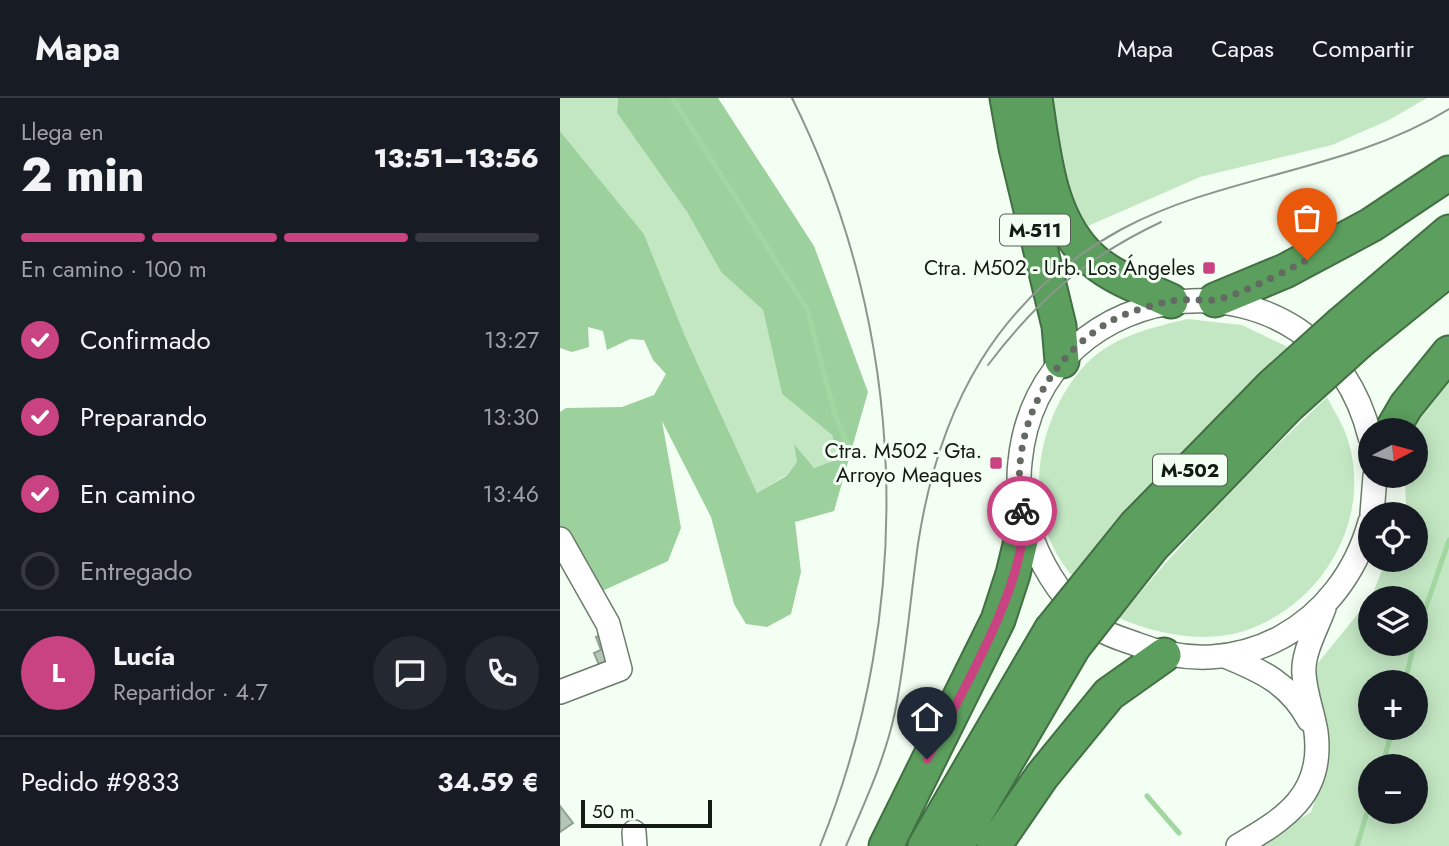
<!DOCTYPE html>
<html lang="es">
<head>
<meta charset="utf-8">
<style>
	:root { --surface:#171b24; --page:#242831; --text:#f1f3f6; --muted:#9ea1a6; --line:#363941; --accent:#c94282 }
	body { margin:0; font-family:Jost,sans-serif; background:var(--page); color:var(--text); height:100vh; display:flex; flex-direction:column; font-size:26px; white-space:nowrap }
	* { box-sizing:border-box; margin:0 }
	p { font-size:23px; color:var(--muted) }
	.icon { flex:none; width:38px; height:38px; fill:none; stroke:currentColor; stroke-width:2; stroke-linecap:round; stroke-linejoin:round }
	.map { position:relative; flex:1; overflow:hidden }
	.details { display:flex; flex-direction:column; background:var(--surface); width:560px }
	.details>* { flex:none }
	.needle { width:46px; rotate:84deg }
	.controls { position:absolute; left:798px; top:320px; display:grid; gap:14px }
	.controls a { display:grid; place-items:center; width:70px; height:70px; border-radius:50%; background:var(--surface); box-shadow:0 4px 18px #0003; font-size:35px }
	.scale { position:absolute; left:21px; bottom:18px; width:131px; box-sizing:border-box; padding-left:7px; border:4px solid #131913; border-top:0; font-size:19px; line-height:24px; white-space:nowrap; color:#131913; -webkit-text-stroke:5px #f4fff3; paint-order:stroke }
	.pin { position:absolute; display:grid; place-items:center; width:60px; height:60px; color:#fff; margin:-72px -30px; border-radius:50% 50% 50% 0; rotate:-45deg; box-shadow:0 0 7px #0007 }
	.pin .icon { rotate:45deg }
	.courier { position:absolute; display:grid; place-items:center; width:70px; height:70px; margin:-35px; border:5px solid #c94282; border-radius:50%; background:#fff; color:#222; box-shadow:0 2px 9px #0007 }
	.head em { font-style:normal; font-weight:800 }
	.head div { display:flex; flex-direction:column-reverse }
	.head { display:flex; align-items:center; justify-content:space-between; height:119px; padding:0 21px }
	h1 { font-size:46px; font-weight:800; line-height:52px }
	.bar { display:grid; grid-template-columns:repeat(4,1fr); gap:10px 7px; align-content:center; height:84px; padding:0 21px }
	.bar i { height:9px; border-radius:5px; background:var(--line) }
	.bar .on { background:var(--accent) }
	.bar p { grid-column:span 4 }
	.line { display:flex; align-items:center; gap:18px; padding:0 21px; border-top:2px solid var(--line) }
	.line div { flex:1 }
	.round { display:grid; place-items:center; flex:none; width:74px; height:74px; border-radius:37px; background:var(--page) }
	ol { padding:0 21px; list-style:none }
	li { display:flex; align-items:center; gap:21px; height:77px }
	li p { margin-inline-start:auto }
	li .icon { padding:7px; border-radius:50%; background:var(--accent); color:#fff; stroke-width:4 }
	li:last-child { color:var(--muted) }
	li i { width:38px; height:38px; border:4px solid var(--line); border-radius:50% }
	header { display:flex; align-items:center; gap:42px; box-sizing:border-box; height:98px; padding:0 35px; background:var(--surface); border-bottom:2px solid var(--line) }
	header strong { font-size:33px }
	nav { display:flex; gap:38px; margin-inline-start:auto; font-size:24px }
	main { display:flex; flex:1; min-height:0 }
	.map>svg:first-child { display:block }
</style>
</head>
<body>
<header>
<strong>Mapa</strong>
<nav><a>Mapa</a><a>Capas</a><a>Compartir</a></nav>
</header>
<main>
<section class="details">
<div class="head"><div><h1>2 min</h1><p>Llega en</p></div><em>13:51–13:56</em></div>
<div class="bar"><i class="on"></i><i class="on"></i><i class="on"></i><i></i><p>En camino · 100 m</p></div>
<ol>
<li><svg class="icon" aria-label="check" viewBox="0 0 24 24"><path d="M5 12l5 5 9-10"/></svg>Confirmado<p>13:27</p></li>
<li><svg class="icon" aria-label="check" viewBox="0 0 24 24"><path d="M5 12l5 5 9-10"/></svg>Preparando<p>13:30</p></li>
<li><svg class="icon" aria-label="check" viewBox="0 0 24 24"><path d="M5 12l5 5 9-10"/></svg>En camino<p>13:46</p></li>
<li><i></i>Entregado</li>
</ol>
<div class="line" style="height:126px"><b class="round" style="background:var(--accent);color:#fff">L</b><div><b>Lucía</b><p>Repartidor · 4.7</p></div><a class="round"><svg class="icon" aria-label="chat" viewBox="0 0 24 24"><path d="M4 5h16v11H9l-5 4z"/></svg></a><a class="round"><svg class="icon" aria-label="phone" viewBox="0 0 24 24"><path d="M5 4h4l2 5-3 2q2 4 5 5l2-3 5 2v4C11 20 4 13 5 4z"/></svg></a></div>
<div class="line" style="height:91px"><div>Pedido #9833</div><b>34.59 €</b></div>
</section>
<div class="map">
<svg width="889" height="748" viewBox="0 0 889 748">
	<rect width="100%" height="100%" fill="#f4fff3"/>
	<!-- green -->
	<path fill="#c3e7c3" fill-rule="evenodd" d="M0,0H58L57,15L127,114L161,174L203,212L222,296L272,337L278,361L254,370L234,347L238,363L226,377L197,395L125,238L84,136L0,33Z
		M491,0H867L829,22L772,47L640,79L528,128C501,95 498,41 491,0Z
		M627,221L682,227L732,251L515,481C459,421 473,323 526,266C553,238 591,230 627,221Z
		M889,276V748H696L751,714L770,657L753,571L810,501V546H856V500H811L826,462H856V416H842L846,407L845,378H856V332H849ZM810,584H856V630H810ZM810,668H856V714H810Z
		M767,299C774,313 784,328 788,342C813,423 761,508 684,533C643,546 596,536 559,520C624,441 693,369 767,299Z"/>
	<!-- forest -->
	<path fill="#9cd09c" d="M58,0H158L254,148L308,294L274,413L235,424L241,474L231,516L207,529L186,526L174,506L151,419L102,323L121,430L108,463L29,499L0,453V314L6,310L62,309L94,297L106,276L93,262L84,242L70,241L47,252L43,233L28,229L29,249L12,254L0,250V33L84,136L125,238L197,395L226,378L237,364L234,346L254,370L278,361L272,337L222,296L203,212L161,174L127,114L57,15Z"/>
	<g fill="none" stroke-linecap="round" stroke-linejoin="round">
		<!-- stream -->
		<path stroke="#a2d7a2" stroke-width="5" d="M112,0L247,211L275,317L288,347
			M856,538L889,442
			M845,584L854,546
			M822,668L833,630
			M587,698L619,735
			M797,748L810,704"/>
	</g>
	<!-- building -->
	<path fill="#b4c6b4" stroke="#91a291" stroke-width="2" d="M40,537L50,562L39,567L34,555L41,552L36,539Z
		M0,708L13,725L0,734Z"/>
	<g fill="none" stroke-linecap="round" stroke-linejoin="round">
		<!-- minor casing -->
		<g stroke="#6c7c6c" stroke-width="26">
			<path id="minor" d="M810,339C761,141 479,167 460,364C456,397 465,426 478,455C492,485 513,513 541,532C551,538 565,542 576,546C679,587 781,528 810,424
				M812,416L815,378
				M0,441L48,526L60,571L0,594
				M665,558C702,573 730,586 749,622
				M74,734L75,748
				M678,748C725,721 764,696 756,634C753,615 745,595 744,576C742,555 757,530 764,510"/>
		</g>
		<!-- highway casing -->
		<g stroke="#426f43" stroke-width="37">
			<path id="highway" d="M447,0L456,50L499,228L502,263
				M475,0C484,57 488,123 534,163C555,181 586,191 611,203
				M655,202L725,173L811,127L889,75
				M782,225L889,134
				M799,244L889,171
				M832,332L846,308L889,255
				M326,748L438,522L453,476L465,426
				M365,748L491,532
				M397,748L514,548
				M434,748L482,678L549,596L604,557"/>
		</g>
		<!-- minor -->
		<use href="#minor" stroke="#fff" stroke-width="23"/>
		<!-- highway -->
		<use href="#highway" stroke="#5b9e5d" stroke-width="33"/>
		<!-- tram -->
		<path stroke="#8d968d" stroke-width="2" d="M232,0C348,232 357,508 260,748
			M428,267C478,201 525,160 601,124
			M286,748C305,704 325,661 335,614C346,559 350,502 358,446C379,309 436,200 562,131C665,76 786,74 889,11"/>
		<!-- highway-bridge casing -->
		<g stroke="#426f43" stroke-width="37" stroke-linecap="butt">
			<path id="highway-bridge" d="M491,532L575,428L712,288L782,225
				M514,548L592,449L728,308L799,244"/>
		</g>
		<!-- highway-bridge -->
		<use href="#highway-bridge" stroke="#5b9e5d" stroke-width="33"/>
	</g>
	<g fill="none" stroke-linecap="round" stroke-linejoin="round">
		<!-- done -->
		<path stroke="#626a61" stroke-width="7" stroke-dasharray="0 12.6" d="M462,413C449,338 484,261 551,223C567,214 594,206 612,203C625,200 640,203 654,202C676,199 726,173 747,162"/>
		<!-- route -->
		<path stroke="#c94282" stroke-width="9" d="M367,661C397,603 473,476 462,413"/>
	</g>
	<!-- markers -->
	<g fill="#c94282" stroke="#f4fff3" stroke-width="2.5">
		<rect x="642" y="163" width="14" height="14" rx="3.5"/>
		<rect x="429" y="358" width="14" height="14" rx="3.5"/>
	</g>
	<g text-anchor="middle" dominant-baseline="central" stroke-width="6" stroke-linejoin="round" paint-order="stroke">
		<!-- shield labels -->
		<g fill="#f4fff3" stroke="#565e56" stroke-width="2">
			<rect x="440" y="116.5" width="70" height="31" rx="5"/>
			<rect x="593" y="356.5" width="74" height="31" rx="5"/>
		</g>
		<g font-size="19" font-weight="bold" fill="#131913">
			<text x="475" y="132">M-511</text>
			<text x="630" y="372">M-502</text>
		</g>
		<!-- poi labels -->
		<g font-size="21" fill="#131913" stroke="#f4fff3" text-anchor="end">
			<text x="635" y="170">Ctra. M502 - Urb. Los Ángeles</text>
			<text x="422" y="353">Ctra. M502 - Gta.<tspan x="422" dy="24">Arroyo Meaques</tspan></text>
		</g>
	</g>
</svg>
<div class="controls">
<a><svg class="needle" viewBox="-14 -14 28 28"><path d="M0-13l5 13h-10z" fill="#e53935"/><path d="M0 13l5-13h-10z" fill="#9ea1a6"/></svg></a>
<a><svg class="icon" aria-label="locate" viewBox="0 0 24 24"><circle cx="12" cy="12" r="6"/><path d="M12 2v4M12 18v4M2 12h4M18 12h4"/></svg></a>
<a><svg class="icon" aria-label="layers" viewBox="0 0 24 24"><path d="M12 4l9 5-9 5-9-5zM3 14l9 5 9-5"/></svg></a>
<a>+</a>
<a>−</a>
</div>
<div class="scale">50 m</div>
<div class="pin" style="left:747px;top:162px;background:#ea580c"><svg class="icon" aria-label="bag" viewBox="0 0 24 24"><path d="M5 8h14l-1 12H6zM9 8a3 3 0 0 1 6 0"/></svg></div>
<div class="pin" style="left:367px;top:661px;background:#1f2937"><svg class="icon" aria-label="home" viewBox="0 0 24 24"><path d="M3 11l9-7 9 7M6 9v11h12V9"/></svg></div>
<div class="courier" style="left:462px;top:413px"><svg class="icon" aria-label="bike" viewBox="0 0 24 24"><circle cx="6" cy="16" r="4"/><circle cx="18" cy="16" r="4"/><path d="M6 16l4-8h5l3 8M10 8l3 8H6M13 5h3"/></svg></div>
</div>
</main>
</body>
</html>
